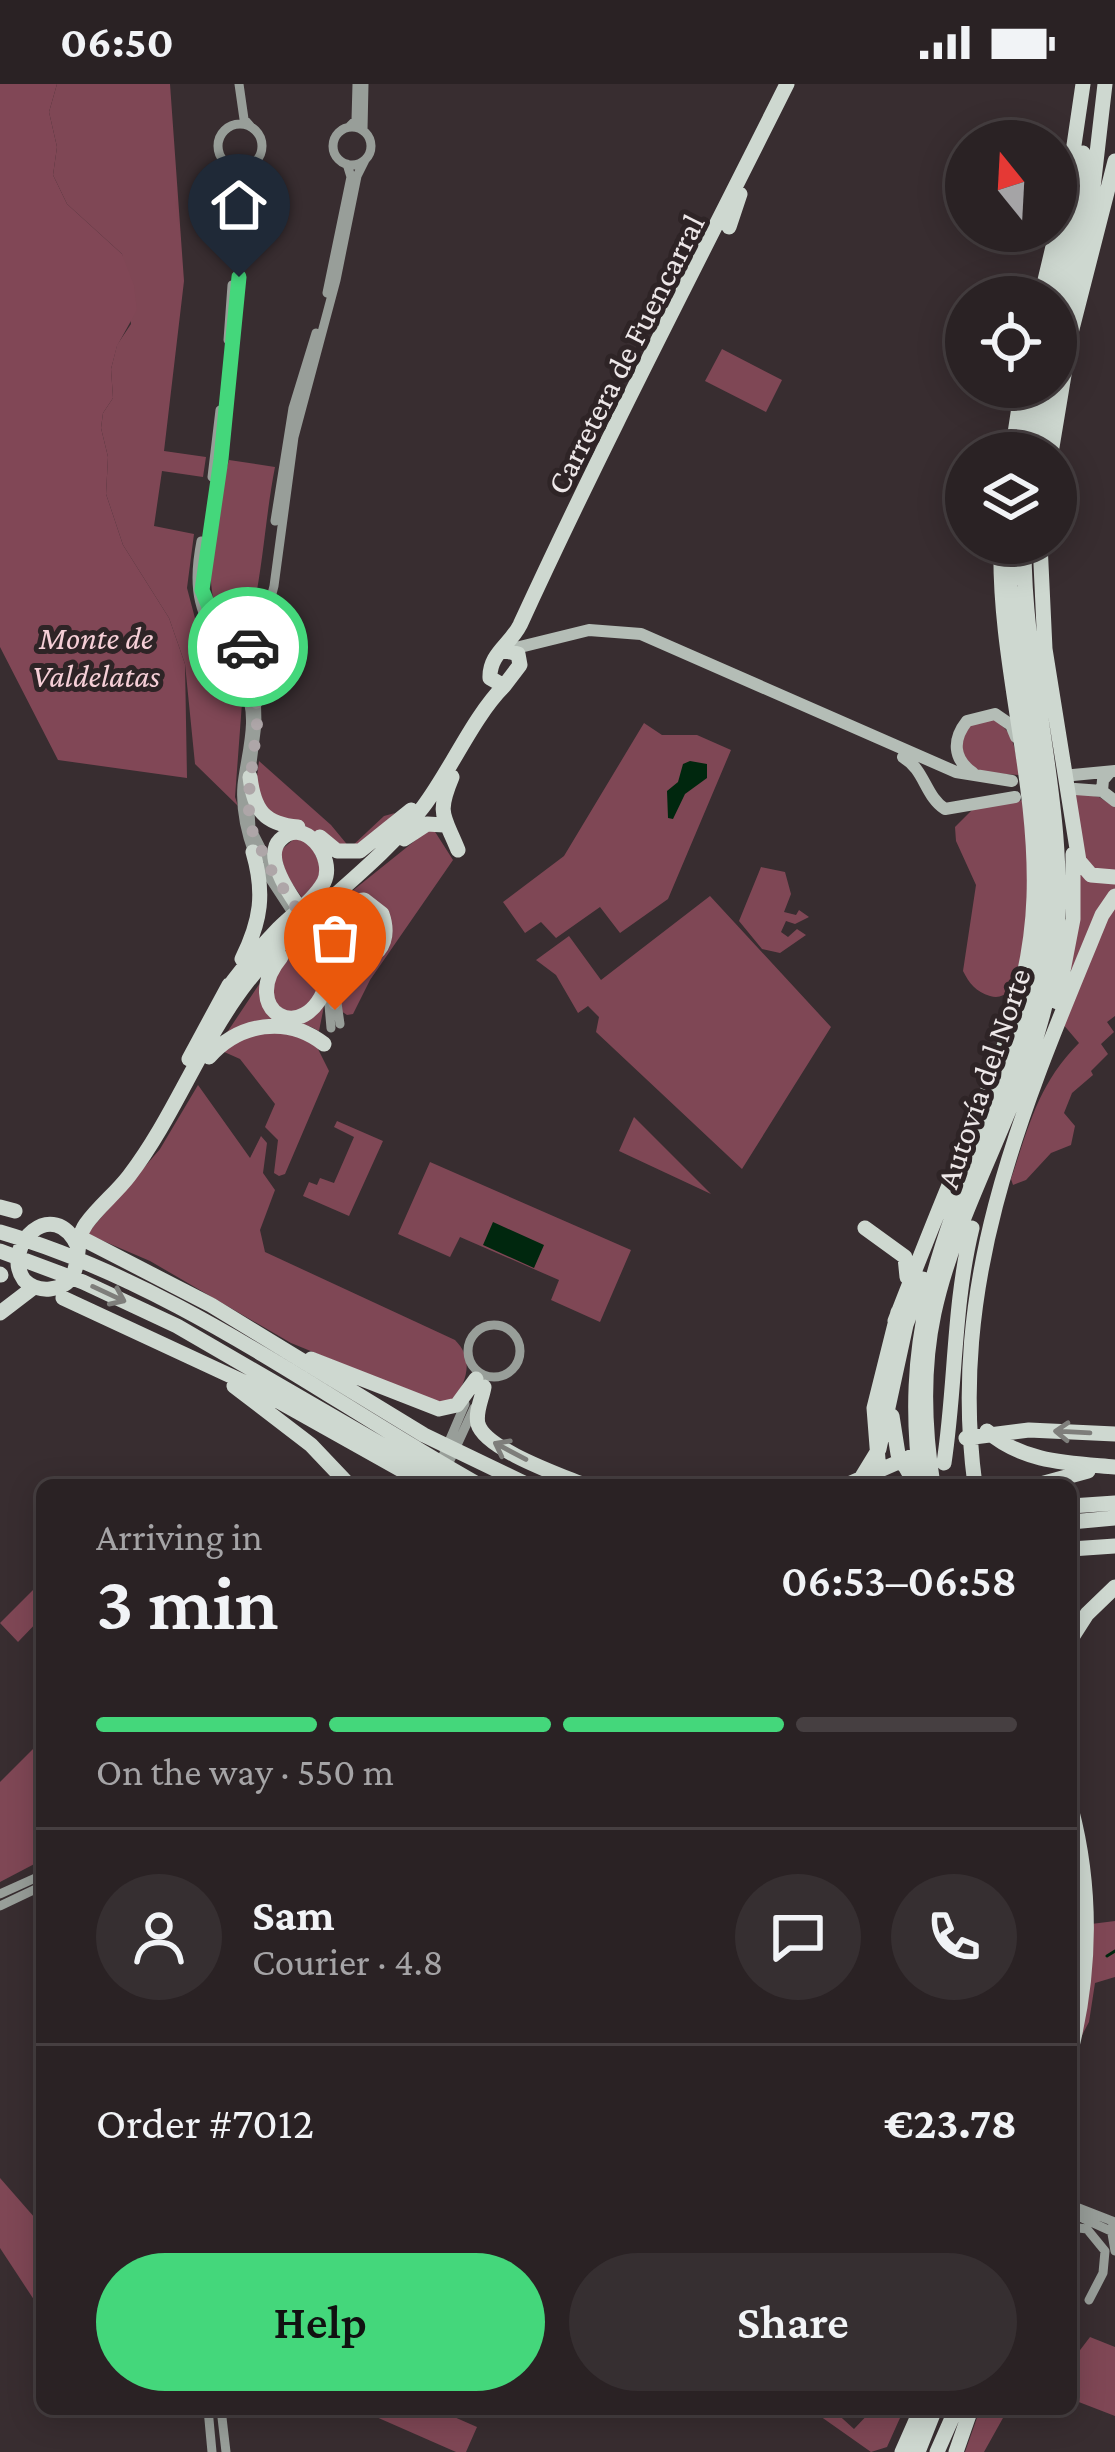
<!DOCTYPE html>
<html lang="en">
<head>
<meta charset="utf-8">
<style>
	:root { --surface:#2a2224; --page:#362f31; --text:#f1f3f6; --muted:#a5a4a6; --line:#463f41; --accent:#44d77b }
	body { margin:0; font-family:"Crimson Pro",serif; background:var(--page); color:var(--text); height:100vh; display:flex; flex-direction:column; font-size:45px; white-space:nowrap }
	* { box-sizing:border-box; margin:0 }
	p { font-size:39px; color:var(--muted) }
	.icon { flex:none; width:66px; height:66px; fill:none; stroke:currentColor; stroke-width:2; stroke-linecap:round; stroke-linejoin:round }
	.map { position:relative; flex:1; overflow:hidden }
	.drawer { position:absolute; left:36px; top:1395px; width:1041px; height:936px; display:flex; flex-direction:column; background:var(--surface); border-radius:18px; box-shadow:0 6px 30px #0003,0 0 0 3px var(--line) }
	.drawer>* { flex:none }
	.needle { width:78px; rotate:342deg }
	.buttons { position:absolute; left:945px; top:36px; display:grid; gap:24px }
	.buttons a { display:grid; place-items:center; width:132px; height:132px; border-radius:50%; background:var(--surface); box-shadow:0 6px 30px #0003,0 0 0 3px var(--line); font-size:60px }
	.pin { position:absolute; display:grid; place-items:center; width:102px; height:102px; color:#fff; margin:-123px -51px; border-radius:50% 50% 50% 0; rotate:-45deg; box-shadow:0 0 12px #0007 }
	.pin .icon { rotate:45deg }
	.courier { position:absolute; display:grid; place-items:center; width:120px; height:120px; margin:-60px; border:9px solid #44d77b; border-radius:50%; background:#fff; color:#222; box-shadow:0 3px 15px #0007 }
	.head em { font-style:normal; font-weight:600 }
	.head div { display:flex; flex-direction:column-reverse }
	.head { display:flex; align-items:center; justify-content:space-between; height:204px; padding:0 60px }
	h1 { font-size:78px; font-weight:600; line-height:90px }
	.bar { display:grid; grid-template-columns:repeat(4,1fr); gap:18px 12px; align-content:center; height:144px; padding:0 60px }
	.bar i { height:15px; border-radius:9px; background:var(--line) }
	.bar .selected { background:var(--accent) }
	.bar p { grid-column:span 4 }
	.line { display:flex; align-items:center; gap:30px; padding:0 60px; border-top:3px solid var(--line) }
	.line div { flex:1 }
	.round { display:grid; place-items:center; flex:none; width:126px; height:126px; border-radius:63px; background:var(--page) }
	.button { display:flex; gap:24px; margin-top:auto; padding:24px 60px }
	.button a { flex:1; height:138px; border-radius:72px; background:var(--accent); color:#111; font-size:48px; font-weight:600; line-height:138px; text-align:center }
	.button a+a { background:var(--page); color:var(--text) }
	.status { display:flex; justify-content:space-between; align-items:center; height:84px; padding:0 60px; background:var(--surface); direction:ltr }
	.status svg { height:33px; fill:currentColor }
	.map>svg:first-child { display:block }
</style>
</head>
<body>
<div class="status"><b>06:50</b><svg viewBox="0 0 49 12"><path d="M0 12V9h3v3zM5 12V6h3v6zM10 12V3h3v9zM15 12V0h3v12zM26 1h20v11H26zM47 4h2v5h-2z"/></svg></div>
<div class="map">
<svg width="1115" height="2368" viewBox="0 0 1115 2368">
	<rect width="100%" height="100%" fill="#382d30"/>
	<!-- green -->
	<path fill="#7f4755" d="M57,0H170L184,197L164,367L206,373L203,393L162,387L154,442L194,450L187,504L196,538L213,574L217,597L242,619L235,713L238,722L195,680L185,580L169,534L123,461L106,410L108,373L101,344L103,329L113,314L111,285L117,261L131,240L122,170L67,120L53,91L57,63L49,28Z
		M722,265L782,296L766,328L705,297Z
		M229,376L275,383C264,439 263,495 247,550L235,554C192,519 216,423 229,376Z
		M987,633C1015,644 1015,664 1019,691L980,688L962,675L961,651L970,641Z
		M644,639L662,651H697L731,666L668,815L620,849L600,823L556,854L541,838L525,849L503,818L564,772Z
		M259,677L331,741L350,764L384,732L395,729L356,766L336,763L303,741L269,733L255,707Z
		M1074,708L1099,713L1115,723V787L1093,786L1085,777Z
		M1023,716C1027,745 1040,928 990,912C976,908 969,899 963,887L976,801L956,757L955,743L974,724Z
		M432,743L453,776L370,896L353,930L347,931L341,927L336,876L348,881L373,878L388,833L346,812Z
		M295,754L310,758L323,789L303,815L286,791L280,767Z
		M761,783L785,788L791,810L784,828L796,831L799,826L809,833L795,840L786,837L781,848L788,853L797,845L806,851L780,869L762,865L739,837Z
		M1078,784L1115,796V804L1070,896Z
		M710,812L831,943L742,1085L596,948L599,933L588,922L578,929L556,891L536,876L569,852L601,896Z
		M1115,817V932L1107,938L1114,948L1101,960L1108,970L1091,987L1093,991L1072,1009L1064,1029L1075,1042L1071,1061L1051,1069L1026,1096L1013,1101L1011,1095C1029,1042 1038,1000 1079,959L1062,939Z
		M358,818L381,835L374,866L346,870L319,842Z
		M305,854C320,878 323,895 314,921L292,930L272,918L271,889Z
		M262,896L263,918L309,935L324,922L319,947C289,930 258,942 226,950Z
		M287,948L316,961L329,987L285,1090L279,1092L274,1089L278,1056L265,1043L275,1020L240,975L222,967L247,951Z
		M198,1001L250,1074L261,1052L267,1059L263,1089L275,1106L260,1146L265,1168L455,1256C474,1275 467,1296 454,1316L438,1319L291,1259L150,1177L87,1150L160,1065Z
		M634,1033L711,1110L619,1067Z
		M337,1037L383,1057L349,1132L303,1112L309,1098L317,1101L320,1094L334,1099L354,1053L334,1043Z
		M430,1078L631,1166L600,1238L551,1216L559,1196L460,1153L450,1173L398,1150Z
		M42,1497V1533L18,1558L0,1539Z
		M42,1656V1776L0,1798V1698Z
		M1115,1837V1893L1095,1899L1089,1938L1079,1957L1091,1840Z
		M0,2094L42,2142V2228L0,2164Z
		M1090,2253L1115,2263V2332L1071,2315V2278Z
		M358,2325H436L477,2343L466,2368H456Z
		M810,2325H832L854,2345L873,2325H904L887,2363L871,2368Z
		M980,2325H1008L984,2368H965Z"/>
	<!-- forest -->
	<path fill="#814756" d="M0,0H57L49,28L57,63L53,91L67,120L122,170L134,201L137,226L117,262L111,285L113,314L103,329L101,344L108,373L106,410L123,461L169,534L185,580L187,694L58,676L0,563Z"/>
	<!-- water -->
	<path fill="#00270e" d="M690,677L707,680V694L685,710L673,735L668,734L667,707L678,698L683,680Z
		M493,1138L544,1161L534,1184L483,1161Z"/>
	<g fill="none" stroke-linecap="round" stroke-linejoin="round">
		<!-- stream -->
		<path stroke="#00270e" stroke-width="3" d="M1107,1872L1115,1867"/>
		<!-- secondary -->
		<path stroke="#989e99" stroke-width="9" d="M239,0L244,35L251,43
			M218 62a22 22 0 1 1 44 0a22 22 0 1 1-44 0Z
			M349,43L356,36L357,0
			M333 62a19 19 0 1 1 38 0a19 19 0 1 1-38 0Z
			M363,46L364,0
			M232,82L236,106
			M327,209L351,93L347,80
			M228,256L232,201
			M212,393L220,326
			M275,437L293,324L316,249
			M201,457C191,508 199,528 225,572
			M222 583a21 21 0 1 1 42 0a21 21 0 1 1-42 0Z
			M245,562L254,552L266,513
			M234,564C209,549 202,515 203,488C223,357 242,228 242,95L253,79
			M257,568L274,502L294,353L336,196L357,92L365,76
			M243,604C259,632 245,671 242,701C240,725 245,747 253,769
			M250,695L257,640L256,600
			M249,712L251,744L275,791
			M262,783L319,870L328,904
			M322,859L331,877L340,940
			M329,921L331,944
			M468 1267a26 26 0 1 1 52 0a26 26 0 1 1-52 0Z
			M439,1381L465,1320
			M446,1385L474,1324
			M0,1810L42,1791
			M0,1822L42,1802
			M1071,2121L1115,2138
			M1071,2129L1115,2149
			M1071,2143L1087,2145L1105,2167L1103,2189L1089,2216
			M1111,2144L1115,2167
			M208,2325L212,2368
			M221,2325L226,2368"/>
		<!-- primary -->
		<path stroke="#b4bdb6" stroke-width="12" d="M508,566L589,546L641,550L956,688L1012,697
			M903,673C925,686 925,712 945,725L1015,713
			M973,689C953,675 952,656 967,637L995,630L1011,641L1016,653
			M1109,689L1103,696L1102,707L1115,717
			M1073,691L1115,687
			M1075,705L1102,707"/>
		<!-- highway -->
		<path stroke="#ced8d0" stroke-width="15" d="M729,143L740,110
			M1041,213L1069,95L1083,0
			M1053,213L1074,134L1083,69
			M1056,253L1093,104L1105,0
			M1012,369L1022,303
			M1025,369L1036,303
			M1037,369L1047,303
			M1051,369L1071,249L1115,77
			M1040,459L1045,565L1079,777L1091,791L1115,793
			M503,566L518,570L520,581L504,602L490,594C489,570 510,561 520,541C604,358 697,180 787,0
			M250,693C254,726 264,740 298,743
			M452,693C436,731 444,731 458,766
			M320,753L337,767H360L411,726
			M404,755L427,740L444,741
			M281,873C237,926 305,966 327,899
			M242,875C261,837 265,809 253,768
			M226,907C242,884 260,864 279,844C294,829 314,816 324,798C336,773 304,731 280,756C258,778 311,840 326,858C354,891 397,873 382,830L364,816L340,819L323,831
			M1057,918L1073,835V770
			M209,973C239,939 287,931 324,960
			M189,975L229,901
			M0,1123L15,1127
			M865,1144L905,1173L907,1193
			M0,1148C175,1199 322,1313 479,1401
			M87,1157L211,1221L424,1351L528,1401
			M78,1163C54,1110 0,1162 24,1196C31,1203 41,1206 50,1205C89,1200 70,1162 86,1140C98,1123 116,1109 129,1092C175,1032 201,957 248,897C299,833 373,788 423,723C451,686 473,633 504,602
			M0,1167L83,1198L177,1242L451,1401
			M0,1190L1,1191
			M63,1214L246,1299L428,1401
			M0,1229L34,1203
			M895,1237C916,1183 937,1129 960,1075C995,990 1031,907 1034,813C1038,694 998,578 1001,459
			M311,1275L439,1325L457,1321L476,1295
			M234,1302L311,1361L349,1401
			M484,1303C482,1315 475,1328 478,1340C485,1365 560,1391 584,1401
			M892,1332L898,1370L916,1401
			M987,1347C1023,1379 1070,1379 1115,1383
			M966,1354L1029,1346L1115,1350
			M944,1379C956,1300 953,1222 972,1144
			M846,1401L926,1366
			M857,1401L879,1365L906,1241L923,1195
			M880,1401L874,1324L898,1228
			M921,1401C902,1256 936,1170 988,1039C1006,993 1026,948 1036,901C1065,770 1027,632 1010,502L1013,459
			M933,1401C924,1344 922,1285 934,1229C961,1105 1041,995 1055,867C1071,729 1023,596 1024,459
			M975,1401C947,1193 1025,1018 1102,831L1115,812
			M1037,1401L1088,1387
			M1071,1422L1115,1419
			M1071,1438L1115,1434
			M1071,1465L1115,1462
			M1071,1555L1087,1530L1115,1503
			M1071,1724C1092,1803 1091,1887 1071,1966
			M1071,1791L1074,1894
			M902,2368L921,2325
			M918,2368L935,2325
			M937,2368L956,2325
			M956,2368L971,2325"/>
	</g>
	<!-- one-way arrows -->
	<defs><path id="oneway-shaft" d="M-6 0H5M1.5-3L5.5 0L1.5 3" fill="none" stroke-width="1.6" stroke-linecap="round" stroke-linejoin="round" transform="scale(3)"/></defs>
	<g stroke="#7e7e7b">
		<use href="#oneway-shaft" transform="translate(109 1210) rotate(25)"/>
		<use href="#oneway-shaft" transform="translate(1072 1348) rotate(-177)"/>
		<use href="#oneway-shaft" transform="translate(510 1367) rotate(-152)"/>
	</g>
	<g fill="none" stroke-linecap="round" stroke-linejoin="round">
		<!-- done -->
		<path stroke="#aea6a8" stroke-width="12" stroke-dasharray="0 21.6" d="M248,563L261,572L264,584L256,600L257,640L248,717L251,744L270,784L331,877L335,926"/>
		<!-- route -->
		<path stroke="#44d77b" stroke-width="15" d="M239,193L221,375L202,506L223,557L234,563H248"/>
	</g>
	<g text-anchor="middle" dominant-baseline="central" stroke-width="10" stroke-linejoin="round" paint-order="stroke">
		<!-- street labels -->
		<g font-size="33" fill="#ede7e8" stroke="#2e2426">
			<text transform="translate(625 270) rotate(-63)">Carretera de Fuencarral</text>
			<text transform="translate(983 994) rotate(-71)">Autovía del Norte</text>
		</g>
		<!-- park labels -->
		<g font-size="33" font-style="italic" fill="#f6cfd7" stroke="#2e2426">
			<text x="96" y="553">Monte de<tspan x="96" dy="38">Valdelatas</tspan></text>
		</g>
	</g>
</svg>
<div class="buttons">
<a><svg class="needle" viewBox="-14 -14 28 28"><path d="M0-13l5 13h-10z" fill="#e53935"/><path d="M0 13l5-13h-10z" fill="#a5a4a6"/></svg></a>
<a><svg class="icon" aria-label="locate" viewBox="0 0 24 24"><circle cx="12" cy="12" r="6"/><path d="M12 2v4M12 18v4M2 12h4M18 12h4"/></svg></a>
<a><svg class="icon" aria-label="layers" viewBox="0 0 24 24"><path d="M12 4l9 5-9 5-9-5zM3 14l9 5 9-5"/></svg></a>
</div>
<div class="pin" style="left:335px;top:926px;background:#ea580c"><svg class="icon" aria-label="bag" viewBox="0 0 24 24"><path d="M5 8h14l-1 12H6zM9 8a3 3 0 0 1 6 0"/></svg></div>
<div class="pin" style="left:239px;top:193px;background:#1f2937"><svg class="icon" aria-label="home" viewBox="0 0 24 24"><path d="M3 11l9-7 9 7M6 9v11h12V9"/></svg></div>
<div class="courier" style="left:248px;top:563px"><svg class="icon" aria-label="car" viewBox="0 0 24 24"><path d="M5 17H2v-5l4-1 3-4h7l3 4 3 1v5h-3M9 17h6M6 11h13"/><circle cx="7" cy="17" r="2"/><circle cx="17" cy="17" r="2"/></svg></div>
<section class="drawer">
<div class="head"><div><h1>3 min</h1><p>Arriving in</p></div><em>06:53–06:58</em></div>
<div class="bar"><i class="selected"></i><i class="selected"></i><i class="selected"></i><i></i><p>On the way · 550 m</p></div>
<div class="line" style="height:216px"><a class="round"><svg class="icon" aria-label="person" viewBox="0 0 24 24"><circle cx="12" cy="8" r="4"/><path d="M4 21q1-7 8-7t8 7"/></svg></a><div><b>Sam</b><p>Courier · 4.8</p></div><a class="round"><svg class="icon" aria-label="chat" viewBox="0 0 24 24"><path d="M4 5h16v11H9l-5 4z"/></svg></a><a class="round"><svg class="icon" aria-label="phone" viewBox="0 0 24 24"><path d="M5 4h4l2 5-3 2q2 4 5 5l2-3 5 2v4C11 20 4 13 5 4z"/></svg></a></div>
<div class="line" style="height:156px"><div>Order #7012</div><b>€23.78</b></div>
<div class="button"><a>Help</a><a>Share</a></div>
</section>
</div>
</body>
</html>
